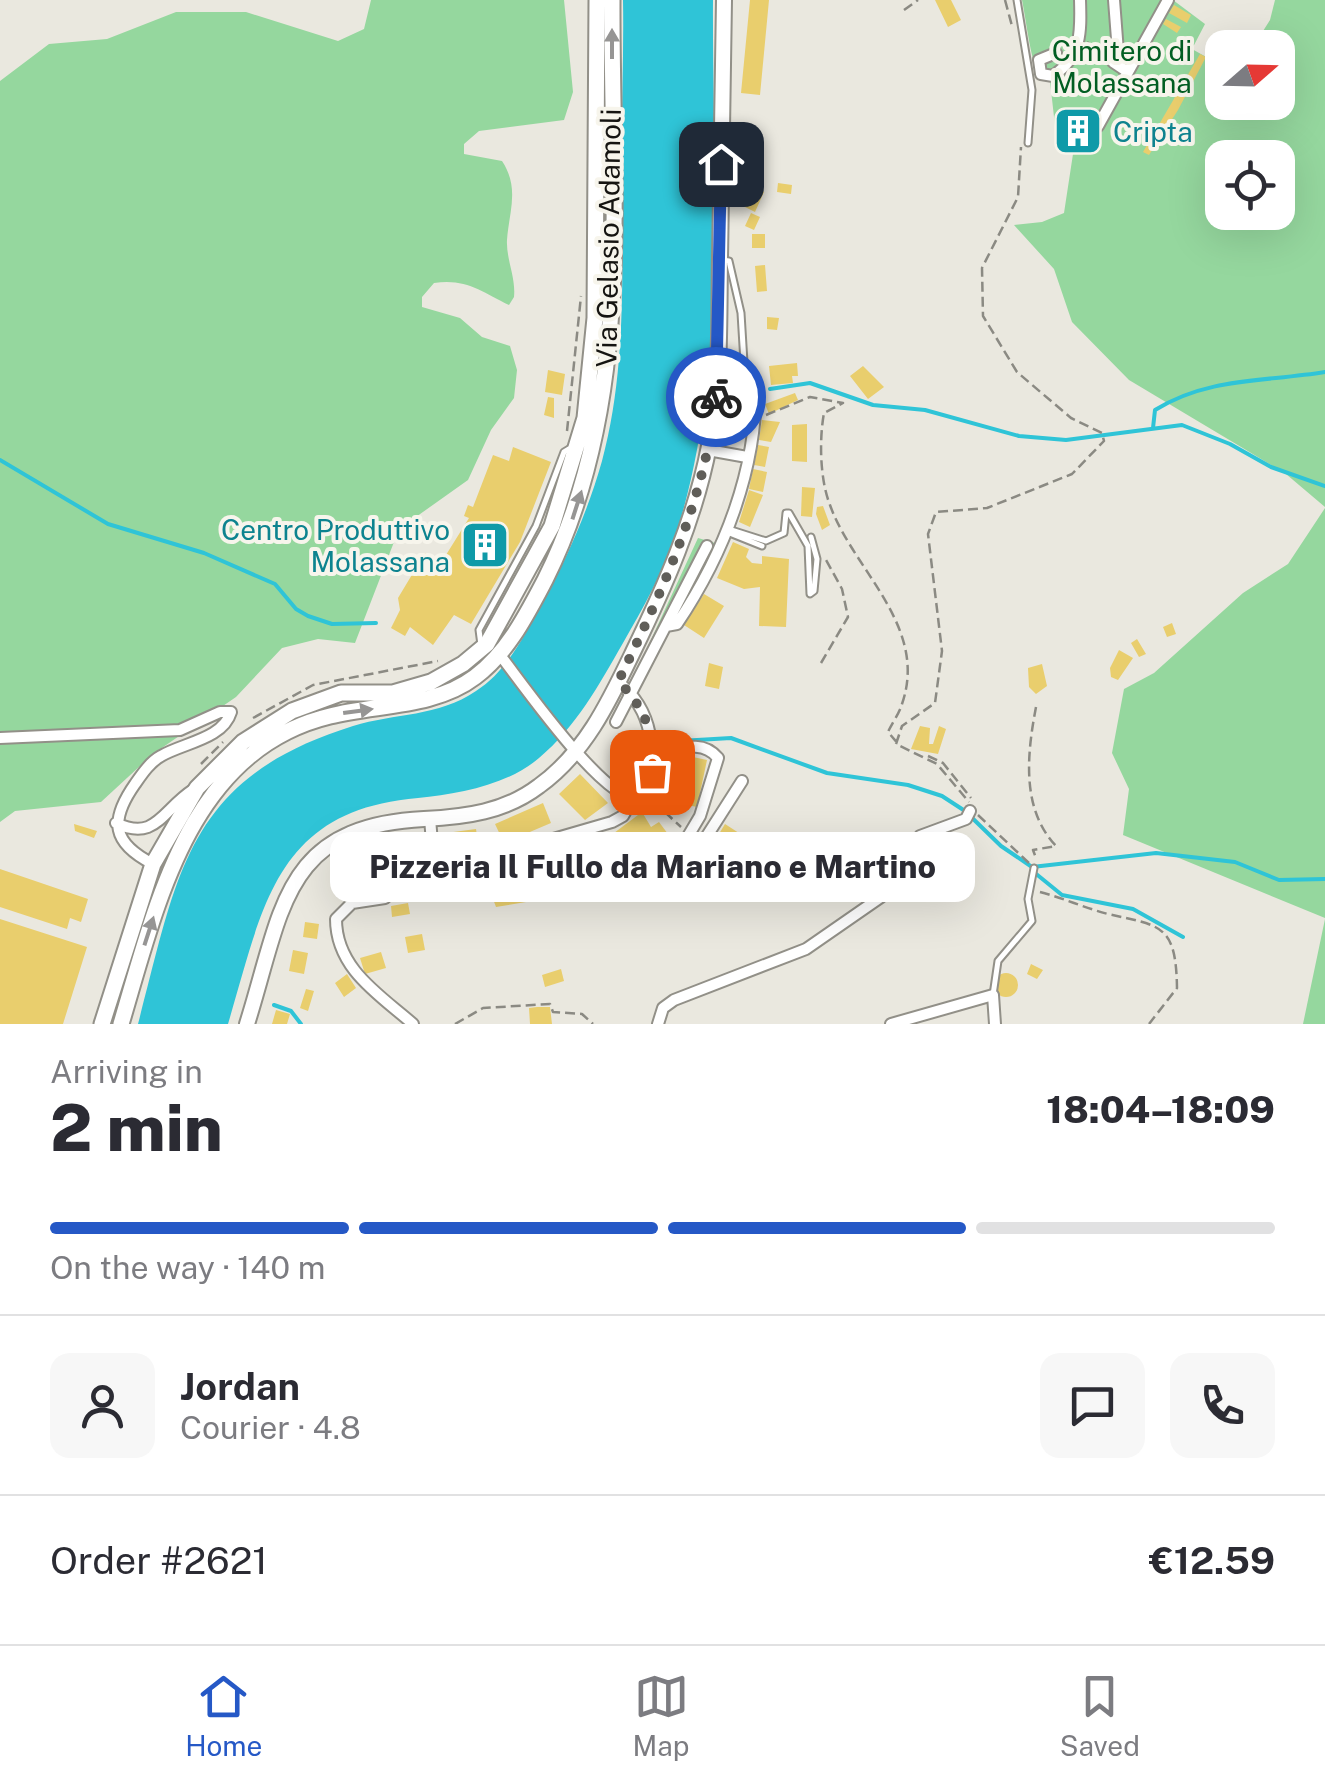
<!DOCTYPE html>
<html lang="en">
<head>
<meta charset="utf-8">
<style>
	:root { --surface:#fff; --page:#f7f7f7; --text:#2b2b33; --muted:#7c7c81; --line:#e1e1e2; --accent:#2558c6 }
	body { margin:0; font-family:"Public Sans",sans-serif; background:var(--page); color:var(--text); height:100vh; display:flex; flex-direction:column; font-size:38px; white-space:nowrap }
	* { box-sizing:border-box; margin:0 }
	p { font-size:32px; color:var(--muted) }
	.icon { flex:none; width:55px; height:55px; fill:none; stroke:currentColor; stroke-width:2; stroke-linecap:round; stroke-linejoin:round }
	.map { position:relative; height:1024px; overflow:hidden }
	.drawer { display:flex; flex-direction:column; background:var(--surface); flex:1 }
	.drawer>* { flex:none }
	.needle { width:65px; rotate:70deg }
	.fabs { position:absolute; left:1205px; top:30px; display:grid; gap:20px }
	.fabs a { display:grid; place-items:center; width:90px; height:90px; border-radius:20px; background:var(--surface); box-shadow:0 10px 40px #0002; font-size:50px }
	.pin { position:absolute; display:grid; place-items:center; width:85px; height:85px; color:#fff; margin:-42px; border-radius:20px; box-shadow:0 5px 15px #0006 }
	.courier { position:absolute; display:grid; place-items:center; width:100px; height:100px; margin:-50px; border:8px solid #2558c6; border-radius:50%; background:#fff; color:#222; box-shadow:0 2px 12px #0007 }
	.bubble { position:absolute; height:70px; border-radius:20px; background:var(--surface); box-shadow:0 10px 40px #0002; font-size:32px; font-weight:800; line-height:70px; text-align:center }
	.overview em { font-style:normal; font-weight:800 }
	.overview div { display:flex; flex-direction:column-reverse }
	.overview { display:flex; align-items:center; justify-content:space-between; height:170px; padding:0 50px }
	h1 { font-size:65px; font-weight:800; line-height:75px }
	.bar { display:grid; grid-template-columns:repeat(4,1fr); gap:15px 10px; align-content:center; height:120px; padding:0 50px }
	.bar i { height:12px; border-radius:8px; background:var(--line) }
	.bar .on { background:var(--accent) }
	.bar p { grid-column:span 4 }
	.line { display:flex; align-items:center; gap:25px; padding:0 50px; border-top:2px solid var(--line) }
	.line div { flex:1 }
	.round { display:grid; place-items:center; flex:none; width:105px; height:105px; border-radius:20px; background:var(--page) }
	.tab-bar { display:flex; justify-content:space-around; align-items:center; height:140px; border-top:2px solid var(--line); background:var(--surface); font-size:28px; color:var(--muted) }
	.tab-bar a { display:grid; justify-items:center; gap:5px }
	.tab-bar .on { color:var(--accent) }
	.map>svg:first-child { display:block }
</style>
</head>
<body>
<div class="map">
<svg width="1325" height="1024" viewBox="0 0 1325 1024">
	<rect width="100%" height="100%" fill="#eae8df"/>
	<!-- green -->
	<path fill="#95d79e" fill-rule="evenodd" d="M371,0H564L573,92L564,120L479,131L464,144V154L502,161C520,188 509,212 507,240C506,259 516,277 514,297L509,305C482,292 466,278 434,283L422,297V307L460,318L482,337L510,346L517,370L514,398L491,430L468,480L399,529L355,643L318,639L282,648L236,697L153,754L101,802L15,811L0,822V81L49,44L107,39L176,12H246L338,41L364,29Z
		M1022,0H1173L1205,24L1192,49L1208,58L1216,86H1222V102H1278V48L1253,47L1270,20L1275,0H1325V507L1286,474L1129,380L1072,322L1054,269L1014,225L1042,222L1064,213L1073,154L1056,135L1050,81L1041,80C1031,64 1027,25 1022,0ZM1222,158H1278V212H1222Z
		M1325,508V918L1123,835L1129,789L1112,753L1124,689L1154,673L1243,593L1288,564Z
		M698,538L722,545L656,655L637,670Z
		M1325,919V1024H1303Z"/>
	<!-- water -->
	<path fill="#2fc4d7" d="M623,0H713C712,171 729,371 676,534C663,573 643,608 623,643C599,685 576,727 539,758C508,785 458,794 418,798C275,810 263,907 228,1024H138C178,873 186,778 353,726C395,713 438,717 476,691C506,672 523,638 540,607C566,560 587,514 602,461C627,370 622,268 622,174C621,116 624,58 623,0Z"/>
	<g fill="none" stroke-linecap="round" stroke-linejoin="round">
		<!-- stream -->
		<path stroke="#2fc4d7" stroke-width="4" d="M770,389L810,383L873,405L925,410L1019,436L1066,440L1182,425L1230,444L1271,467L1325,486
			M1153,428L1155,410C1208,377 1265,382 1325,372
			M0,460L108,524L204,553L275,584L296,609L308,616L332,624L376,623
			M664,747L680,741L731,738L827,773L908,785L942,796L965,811L1001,846L1032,867L1156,853L1235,862L1279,880L1325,879
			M1035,873L1062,895L1133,909L1183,937
			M274,1005L291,1011L301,1024"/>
	</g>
	<!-- building -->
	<path fill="#e9ce6d" d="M750,0H769L760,95L741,93Z
		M935,0H951L961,20L948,27Z
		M1174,5L1191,15L1187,23L1169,13Z
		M1166,19L1181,27L1177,33L1163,24Z
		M1200,54L1206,57L1178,110L1149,155L1143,152Z
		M1073,114L1093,129L1090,142L1080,146L1066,138L1062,127Z
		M753,135L754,151L736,152L735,136Z
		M778,183L792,185L791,194L777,192Z
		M749,185L764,192L755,212L739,204Z
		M751,213L760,217L754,230L745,226Z
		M752,234H765V248H752Z
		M765,265L767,291L757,292L755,266Z
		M767,317L779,318L777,330L767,329Z
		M797,363L798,376H792L793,383L771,385L769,366Z
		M863,366L884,387L868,399L850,376Z
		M548,370L565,374L562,395L545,392Z
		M795,393L798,400L769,414L765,404Z
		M548,397L554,398V418L544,415Z
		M762,420L780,422L771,442L759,440Z
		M807,424V462L792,461V425Z
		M758,445L769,447L765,467L754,465Z
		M513,447L551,462L520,542L471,624L454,615L433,645L410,627L405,636L391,628L400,610L398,598L425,553L441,563L469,518L464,516L468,505L473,507L493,455L509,461Z
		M753,469L767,472L763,492L749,489Z
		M802,487L815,488L812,517L801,516Z
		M749,490L763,495L750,527L739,522Z
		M823,506L830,525L822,530L816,514L817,507Z
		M733,542L749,549L746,557L752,563L762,564V556L789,559L786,627L759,626L760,587L744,589L717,578Z
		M704,594L724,606L704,638L684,625Z
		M1172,623L1176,634L1167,637L1163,627Z
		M1137,639L1146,654L1139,657L1131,643Z
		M1119,650L1133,658L1118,680L1111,677L1110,668Z
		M709,663L723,667L719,689L705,686Z
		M1042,664L1047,686L1036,694L1029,687L1028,668Z
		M920,726L930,728L929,744H933L939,726L946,729L938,754L911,749Z
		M688,756L707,760L697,807L678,803L680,794L661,792L668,758L686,764Z
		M580,774L608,803L585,820L559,794Z
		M543,803L551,823L504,843L495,824Z
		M642,812L651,827L659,822L671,838L632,867L620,851L626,846L614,833Z
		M74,824L97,831L94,838L75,831Z
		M725,824L742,835L720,868L701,882L689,866L708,852Z
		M476,829L479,849L440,848L438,834Z
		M415,847H424L425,861L381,862L380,848H405V852L415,851Z
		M578,850L580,860L563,874L547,865L551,858Z
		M543,864L562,876L549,888L536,875Z
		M478,868L480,881L435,893L431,882Z
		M0,869L88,899L81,922L70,918L67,929L0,907Z
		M508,882L537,883L538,900L496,907L489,888Z
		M408,903L410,914L392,917L391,906Z
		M0,919L87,947L63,1024H0Z
		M305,922L319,924L317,939L303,937Z
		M422,934L425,950L408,953L405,937Z
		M293,950L308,953L304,974L289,971Z
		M381,952L386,968L365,974L360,958Z
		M1031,964L1043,970L1037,979L1027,974Z
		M561,969L564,981L545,987L542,975Z
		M994 985a12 12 0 1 1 24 0a12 12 0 1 1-24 0Z
		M347,974L356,988L344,997L335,983Z
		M306,989L314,991L308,1011L300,1008Z
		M537,1007H550L552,1024H530L529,1008Z
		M276,1010L290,1014L287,1024H272Z"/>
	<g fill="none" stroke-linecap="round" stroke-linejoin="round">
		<!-- lane casing -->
		<g stroke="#929088" stroke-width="9">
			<path id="lane" d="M1017,0L1032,90L1028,143
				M722,260L729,261L741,313L745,379
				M728,529L766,541L784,533L786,513H789L808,546L810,594L814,591L817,559L811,537
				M727,532L762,546
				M481,645L479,630L536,526L564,452L569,449
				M643,881L684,843
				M993,995L998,961L1032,921L1028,899L1034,868"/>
		</g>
		<!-- street casing -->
		<g stroke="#929088" stroke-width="14">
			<path id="street" d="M1114,0L1118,52L1113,62L1128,72
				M1056,53L1039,60L1041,74L1053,76C1082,56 1081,32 1080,0
				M1098,126L1168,0
				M708,450L747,457
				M666,626L677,624C724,554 757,470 756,384L719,374
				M500,655C522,683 605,803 639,799L646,795C657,754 654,710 618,682
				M616,722L707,546
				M0,738L180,730L220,712H231C223,739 183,743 161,756C150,762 142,774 135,784C109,821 112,843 153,864
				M654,754C676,751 701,737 718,758L700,816L684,843L688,850L705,839L742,781
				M430,819L432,842L447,865L491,857L612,822L623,816L632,800
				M116,823C156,842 162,810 193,790
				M413,1024C380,995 336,969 336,919L352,903L385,898L379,879L384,871L447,865
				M658,1024L663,1008L674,1000L806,949L881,897L920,836L966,819L970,811
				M891,1024L993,995L995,1024"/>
		</g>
		<!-- secondary casing -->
		<g stroke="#929088" stroke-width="18">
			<path id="secondary" d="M247,1024C283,910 282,826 424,819C465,817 505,812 539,786C585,753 609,702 633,652C665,586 695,519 709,446C721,383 719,321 720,258C721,172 722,86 724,0"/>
		</g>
		<!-- primary casing -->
		<g stroke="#929088" stroke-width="19">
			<path id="primary" d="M102,1024L153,864L197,788L243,742L292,711L341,693H393L431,682L463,664L487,644L552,526L585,418L595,318L597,0
				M121,1024C157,904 189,750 330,716C377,704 434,708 475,677C508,652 526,616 545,580C635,401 611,195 612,0"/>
		</g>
		<!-- path -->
		<path stroke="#8b8a83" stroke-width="2.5" stroke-dasharray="10 5" stroke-linecap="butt" d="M1005,0L1012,26
			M904,10L918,0
			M1087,42L1104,55
			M766,415L810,397L843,403L824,413C819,440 820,480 830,505C853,570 929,626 902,704C899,714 892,723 888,732L900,746L937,764L969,802
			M567,431L581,296
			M821,663L848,617L842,589L825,558
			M1036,707C1027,754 1021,809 1056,846L1033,850L1036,858
			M253,718L313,685L438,661
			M896,744L902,726L935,703L942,651L928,534L936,512L987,508L1072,474L1104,441L1102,433L1071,418L1017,372L983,316L982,268L1018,197L1021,147
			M928,756L943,763L971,798
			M201,764L223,742
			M654,802L681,827
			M978,815L1030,864
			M1040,892C1063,898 1085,908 1108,914C1161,926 1176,924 1177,988L1149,1024
			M455,1024L483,1008L550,1004L553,1012L582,1014L593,1024"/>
		<!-- lane -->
		<use href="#lane" stroke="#fff" stroke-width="5"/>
		<!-- street -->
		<use href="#street" stroke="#fff" stroke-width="10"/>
		<!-- secondary -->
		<use href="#secondary" stroke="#fff" stroke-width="14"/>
		<!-- primary -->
		<use href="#primary" stroke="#fff" stroke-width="15"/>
	</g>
	<!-- one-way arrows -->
	<defs><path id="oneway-solid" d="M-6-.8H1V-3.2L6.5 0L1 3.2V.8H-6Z" transform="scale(2.5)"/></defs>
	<g fill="#969594">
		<use href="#oneway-solid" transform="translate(612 44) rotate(-90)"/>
		<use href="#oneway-solid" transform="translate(577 505) rotate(-72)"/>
		<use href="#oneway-solid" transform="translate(358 711) rotate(-8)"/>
		<use href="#oneway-solid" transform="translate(149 931) rotate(-72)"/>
	</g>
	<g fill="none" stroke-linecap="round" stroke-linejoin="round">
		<!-- done -->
		<path stroke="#605e59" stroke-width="10" stroke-dasharray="0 18" d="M652,772C660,743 641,700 618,682C663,590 705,499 716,397"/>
		<!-- route -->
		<path stroke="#2558c6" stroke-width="12" d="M716,397L721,164"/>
	</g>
	<!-- icons -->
	<defs>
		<g id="building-square" transform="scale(2.5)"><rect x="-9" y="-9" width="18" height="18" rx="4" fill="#0f9aa8" stroke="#f7f5ec"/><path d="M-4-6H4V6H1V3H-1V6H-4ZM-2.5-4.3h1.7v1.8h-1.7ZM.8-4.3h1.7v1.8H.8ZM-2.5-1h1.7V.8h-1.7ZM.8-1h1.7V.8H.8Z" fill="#fff"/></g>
	</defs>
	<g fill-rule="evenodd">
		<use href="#building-square" x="1078" y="131"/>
		<use href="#building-square" x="485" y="545"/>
	</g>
	<g text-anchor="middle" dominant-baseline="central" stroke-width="8" stroke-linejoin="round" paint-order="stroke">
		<!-- park labels -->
		<g font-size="28" fill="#025e22" stroke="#f7f5ec">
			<text x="1122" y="50">Cimitero di<tspan x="1122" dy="32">Molassana</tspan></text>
		</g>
		<!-- culture labels -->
		<g font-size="28" fill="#0d838f" stroke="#f7f5ec" text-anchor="start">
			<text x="1113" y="131">Cripta</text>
			<text x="450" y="529" text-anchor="end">Centro Produttivo<tspan x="450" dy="32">Molassana</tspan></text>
		</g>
		<!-- street labels -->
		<g font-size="28" fill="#151411" stroke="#f7f5ec">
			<text transform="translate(608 238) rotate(-89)">Via Gelasio Adamoli</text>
		</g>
	</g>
</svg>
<div class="fabs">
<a><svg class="needle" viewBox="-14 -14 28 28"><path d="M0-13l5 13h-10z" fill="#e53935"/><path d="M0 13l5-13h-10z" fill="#7c7c81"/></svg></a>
<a><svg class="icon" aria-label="locate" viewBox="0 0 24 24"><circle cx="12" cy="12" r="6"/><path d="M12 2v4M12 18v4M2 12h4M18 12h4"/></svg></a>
</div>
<div class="pin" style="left:652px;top:772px;background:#ea580c"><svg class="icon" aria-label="bag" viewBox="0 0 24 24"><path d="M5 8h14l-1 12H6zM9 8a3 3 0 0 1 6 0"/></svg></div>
<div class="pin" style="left:721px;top:164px;background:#1f2937"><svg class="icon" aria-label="home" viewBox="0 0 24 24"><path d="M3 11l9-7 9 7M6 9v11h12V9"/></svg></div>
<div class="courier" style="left:716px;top:397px"><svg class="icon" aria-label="bike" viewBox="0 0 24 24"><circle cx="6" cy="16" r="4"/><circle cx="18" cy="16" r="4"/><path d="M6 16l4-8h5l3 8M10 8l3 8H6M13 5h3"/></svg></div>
<div class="bubble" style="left:330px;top:832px;width:645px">Pizzeria Il Fullo da Mariano e Martino</div>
</div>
<section class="drawer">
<div class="overview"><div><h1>2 min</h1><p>Arriving in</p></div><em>18:04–18:09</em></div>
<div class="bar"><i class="on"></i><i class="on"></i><i class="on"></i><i></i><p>On the way · 140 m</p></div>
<div class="line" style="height:180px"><a class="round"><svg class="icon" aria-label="person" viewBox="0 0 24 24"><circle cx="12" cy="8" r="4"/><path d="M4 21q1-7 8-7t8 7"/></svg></a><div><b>Jordan</b><p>Courier · 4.8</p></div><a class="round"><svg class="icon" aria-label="chat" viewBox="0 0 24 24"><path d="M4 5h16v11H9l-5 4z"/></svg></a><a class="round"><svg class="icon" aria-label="phone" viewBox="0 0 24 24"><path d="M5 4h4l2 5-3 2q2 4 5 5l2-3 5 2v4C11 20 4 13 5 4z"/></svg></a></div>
<div class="line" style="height:130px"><div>Order #2621</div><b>€12.59</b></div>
</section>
<nav class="tab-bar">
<a class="on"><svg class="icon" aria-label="home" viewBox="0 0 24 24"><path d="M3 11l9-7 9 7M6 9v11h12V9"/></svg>Home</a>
<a><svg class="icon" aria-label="map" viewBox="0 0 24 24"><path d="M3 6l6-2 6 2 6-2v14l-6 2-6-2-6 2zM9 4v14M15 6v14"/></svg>Map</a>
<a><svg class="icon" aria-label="saved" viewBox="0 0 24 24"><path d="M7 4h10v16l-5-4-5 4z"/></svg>Saved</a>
</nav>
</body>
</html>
